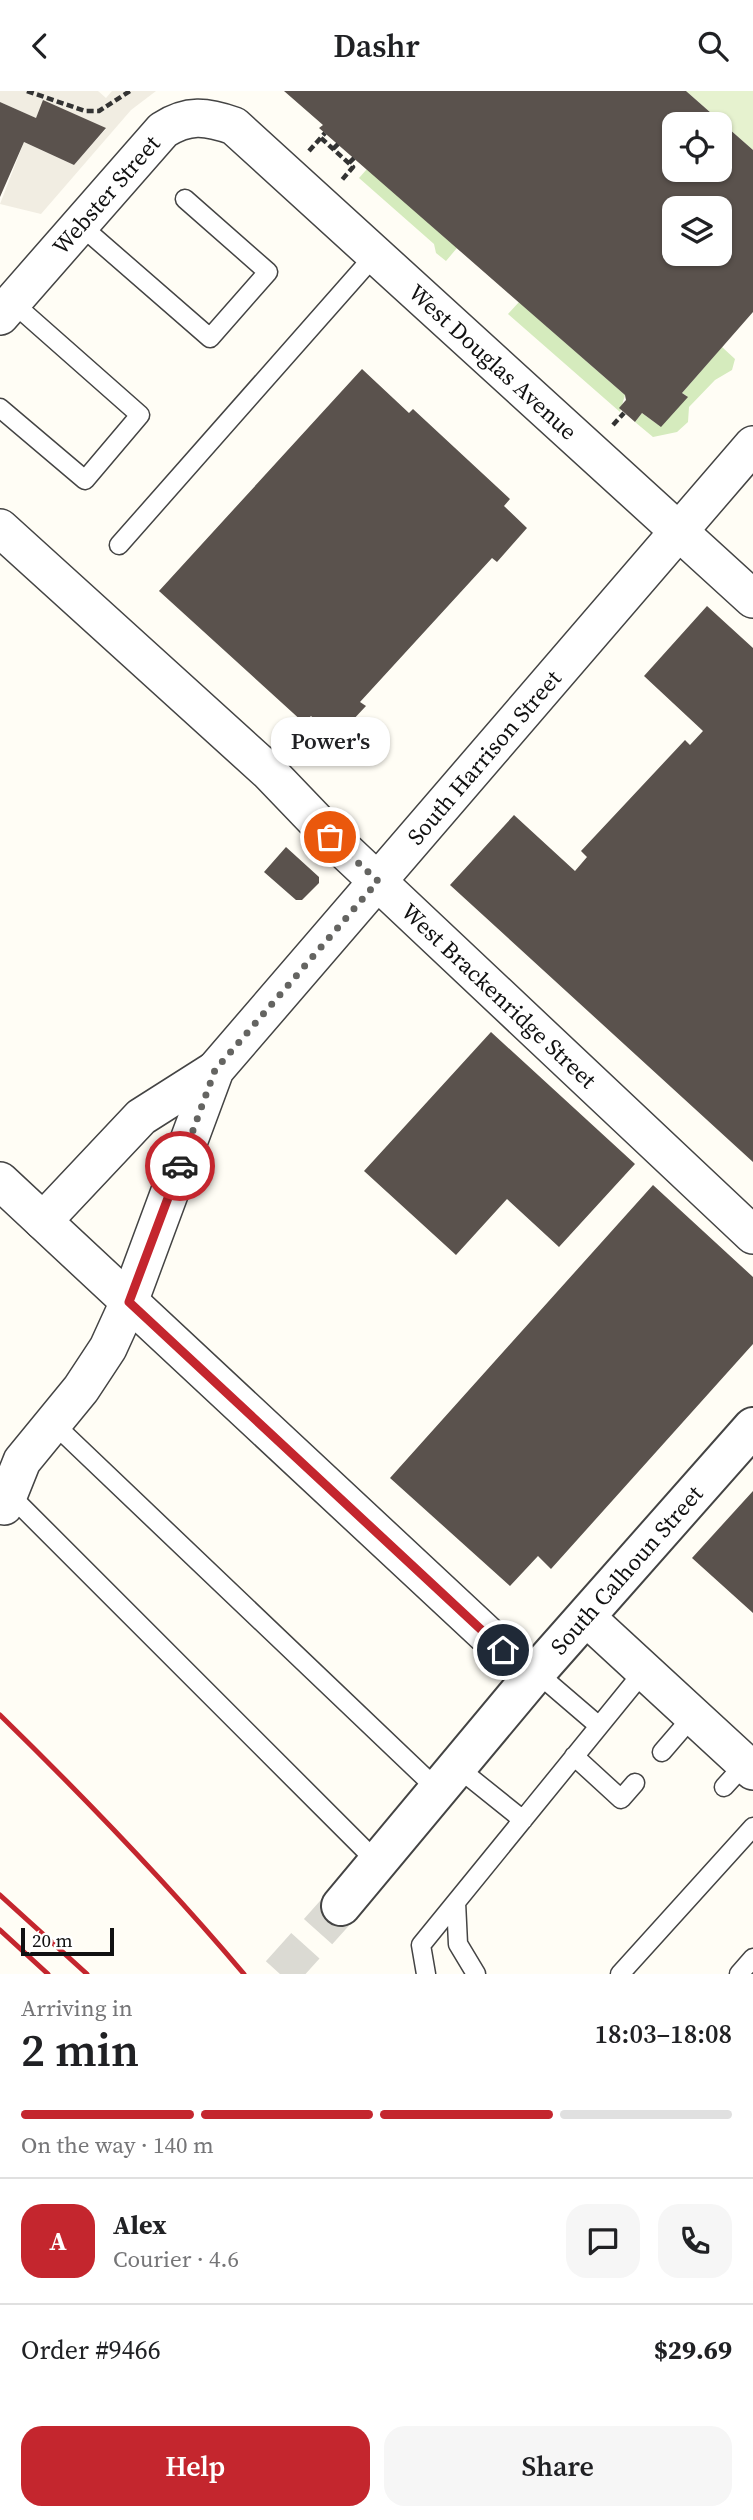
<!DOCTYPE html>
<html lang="en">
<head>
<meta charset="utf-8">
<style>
	:root { --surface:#fff; --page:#f6f6f6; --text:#202124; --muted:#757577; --line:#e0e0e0; --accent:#c4262e }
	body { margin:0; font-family:"Source Serif 4",serif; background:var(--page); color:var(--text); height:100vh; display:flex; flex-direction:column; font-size:26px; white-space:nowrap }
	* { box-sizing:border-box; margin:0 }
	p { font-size:23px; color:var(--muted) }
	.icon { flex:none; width:38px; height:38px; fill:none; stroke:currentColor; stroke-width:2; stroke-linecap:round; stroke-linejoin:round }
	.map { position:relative; height:1883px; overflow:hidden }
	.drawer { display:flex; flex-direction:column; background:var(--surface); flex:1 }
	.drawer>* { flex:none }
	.controls { position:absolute; left:662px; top:21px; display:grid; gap:14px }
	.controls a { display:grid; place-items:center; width:70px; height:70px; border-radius:14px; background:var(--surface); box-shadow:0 2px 5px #0004; font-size:35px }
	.scale { position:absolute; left:21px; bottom:18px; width:93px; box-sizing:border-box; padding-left:7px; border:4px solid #111; border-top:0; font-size:19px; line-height:24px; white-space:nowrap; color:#111; -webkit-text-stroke:5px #fff; paint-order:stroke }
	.pin { position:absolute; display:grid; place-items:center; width:60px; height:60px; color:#fff; margin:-30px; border:4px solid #fff; border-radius:50%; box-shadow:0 2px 7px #0007 }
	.courier { position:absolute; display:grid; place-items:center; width:70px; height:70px; margin:-35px; border:5px solid #c4262e; border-radius:50%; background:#fff; color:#222; box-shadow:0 2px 9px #0007 }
	.bubble { position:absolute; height:49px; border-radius:21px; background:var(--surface); box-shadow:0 2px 5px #0004; font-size:23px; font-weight:600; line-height:49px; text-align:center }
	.headline em { font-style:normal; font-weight:600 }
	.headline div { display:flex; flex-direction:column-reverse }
	.headline { display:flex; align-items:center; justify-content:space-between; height:119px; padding:0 21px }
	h1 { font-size:46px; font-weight:600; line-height:52px }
	.bar { display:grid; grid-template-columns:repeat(4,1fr); gap:10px 7px; align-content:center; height:84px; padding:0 21px }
	.bar i { height:9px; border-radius:5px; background:var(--line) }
	.bar .on { background:var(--accent) }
	.bar p { grid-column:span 4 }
	.line { display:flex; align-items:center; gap:18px; padding:0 21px; border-top:2px solid var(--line) }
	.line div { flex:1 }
	.round { display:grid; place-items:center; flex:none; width:74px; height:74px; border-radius:21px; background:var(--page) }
	.button { display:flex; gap:14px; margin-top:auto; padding:14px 21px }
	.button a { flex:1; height:80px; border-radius:21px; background:var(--accent); color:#fff; font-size:28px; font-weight:600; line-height:80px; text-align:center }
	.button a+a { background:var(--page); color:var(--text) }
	header { display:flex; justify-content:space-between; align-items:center; height:91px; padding:0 21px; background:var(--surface); font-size:32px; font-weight:600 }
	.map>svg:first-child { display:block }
</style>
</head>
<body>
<header><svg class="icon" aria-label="back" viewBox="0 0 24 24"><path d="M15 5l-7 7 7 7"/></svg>Dashr<svg class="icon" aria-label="search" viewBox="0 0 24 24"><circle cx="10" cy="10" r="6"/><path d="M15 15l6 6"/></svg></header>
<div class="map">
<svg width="753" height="1883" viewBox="0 0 753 1883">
	<rect width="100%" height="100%" fill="#fffdf5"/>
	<!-- green -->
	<path fill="#d5ebbd" d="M367,78L457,157L446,170L436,162L434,153L359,87Z
		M519,211L625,304L620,321L508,223Z
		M722,256L735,268L732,279L715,289L689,316L688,331L677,341L653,346L635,331L642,322L657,333L687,305L682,302Z"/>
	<!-- pitch -->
	<path fill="#e6f2cf" d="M686,0H753V59Z"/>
	<!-- plaza -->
	<path fill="#f1ede2" d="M0,0H98L106,7L112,0H156L131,19L41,123L0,113L24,51L74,74L106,38L43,10L36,27L0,11Z"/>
	<!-- building -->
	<path fill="#5a524d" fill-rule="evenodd" d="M284,0H686L753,59V221L682,302L688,306L661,336L642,322L635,331L619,317L626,309L625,304L319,37L323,34ZM674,33H719V79H674ZM674,117H719V163H674Z
		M43,9L106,37L74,74L24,51L0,106V11L36,27Z
		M362,278L409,322L413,318L510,408L504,415L527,437L497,471L492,467L360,611L366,615L335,648L311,625L304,632L159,500Z
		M707,515L753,557V1071L450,794L514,724L575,780L587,766L581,760L685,649L690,654L703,640L644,585Z
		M286,756L319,786V792L302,809H296L264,781Z
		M491,941L635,1073L559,1156L507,1108L456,1164L364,1080Z
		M653,1094L753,1186V1253L551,1478L538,1465L510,1495L390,1387Z
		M753,1400V1522L692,1467Z"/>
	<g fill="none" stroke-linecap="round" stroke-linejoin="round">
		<!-- tertiary-tunnel -->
		<path stroke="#dbdad3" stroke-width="38" stroke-dasharray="38 19" stroke-linecap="butt" d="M280,1883L341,1815"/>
		<!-- service casing -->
		<g stroke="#444" stroke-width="21">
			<path id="service" d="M79,133L210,247L268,181L185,108
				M0,317L85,389L140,324L12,211
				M119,454L374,165
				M53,1332L438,1699
				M6,1400L377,1771
				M536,1581L599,1635
				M662,1661L693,1625
				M574,1665L621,1708L635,1692
				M457,1676L523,1729
				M724,1696L745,1673
				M456,1811L458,1853L476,1883
				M426,1883L421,1854L644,1580
				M620,1883L753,1736
				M739,1883L753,1867"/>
		</g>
		<!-- minor casing -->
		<g stroke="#444" stroke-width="40">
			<g id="minor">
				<path id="s1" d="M0,225L163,39C188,23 206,25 234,35L753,508"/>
				<path id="s2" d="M0,437L269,681L341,756L753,1144"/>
				<path d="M0,1090L532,1586"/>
				<path d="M43,1130L141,1026L215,979"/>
				<path id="s3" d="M4,1415L22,1370L81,1298L108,1257L129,1211L215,979L753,354"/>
				<path d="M587,1527L753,1680"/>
			</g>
		</g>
		<!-- tertiary casing -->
		<g stroke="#444" stroke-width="42">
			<g id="tertiary">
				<path id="s4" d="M341,1815L532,1586L753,1336"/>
			</g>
		</g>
		<!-- path -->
		<path stroke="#333" stroke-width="4.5" stroke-dasharray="7 3.5" stroke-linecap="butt" d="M27,0L85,20H99L130,0
			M321,47L353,76L341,90
			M333,58L338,53
			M309,60L325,42
			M349,72L354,67
			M613,334L624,322"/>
		<!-- service -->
		<use href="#service" stroke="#fff" stroke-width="18"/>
		<!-- minor -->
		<use href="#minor" stroke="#fff" stroke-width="37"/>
		<!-- tertiary -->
		<use href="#tertiary" stroke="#fff" stroke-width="38"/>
		<!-- rail -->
		<path stroke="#c4262e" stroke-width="5" d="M0,1624C85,1707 167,1792 244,1883
			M0,1804L87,1883
			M0,1839L48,1883"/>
	</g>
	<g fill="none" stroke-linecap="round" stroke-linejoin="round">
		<!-- done -->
		<path stroke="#646461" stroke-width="7" stroke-dasharray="0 12.6" d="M180,1075L215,979L378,790L330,746"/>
		<!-- route -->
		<path stroke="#c4262e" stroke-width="9" d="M180,1075L129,1211L503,1559"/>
	</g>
	<g text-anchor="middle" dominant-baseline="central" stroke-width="7" stroke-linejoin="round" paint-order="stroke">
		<!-- street labels -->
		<g font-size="23" fill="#111" stroke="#fff">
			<text stroke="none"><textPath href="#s1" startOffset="161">Webster Street</textPath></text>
			<text stroke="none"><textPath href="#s1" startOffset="672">West Douglas Avenue</textPath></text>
			<text stroke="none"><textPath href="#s3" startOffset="901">South Harrison Street</textPath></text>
			<text stroke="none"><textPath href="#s2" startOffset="684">West Brackenridge Street</textPath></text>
			<text stroke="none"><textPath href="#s4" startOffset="441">South Calhoun Street</textPath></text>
		</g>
	</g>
</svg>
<div class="controls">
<a><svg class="icon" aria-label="locate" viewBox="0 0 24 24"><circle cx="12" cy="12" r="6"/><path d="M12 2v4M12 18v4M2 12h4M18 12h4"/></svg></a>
<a><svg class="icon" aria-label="layers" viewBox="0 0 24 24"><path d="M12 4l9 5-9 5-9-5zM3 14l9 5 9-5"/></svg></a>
</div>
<div class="scale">20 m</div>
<div class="pin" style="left:330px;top:746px;background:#ea580c"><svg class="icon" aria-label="bag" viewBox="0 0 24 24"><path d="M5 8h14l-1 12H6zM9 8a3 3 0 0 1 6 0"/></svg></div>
<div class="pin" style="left:503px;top:1559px;background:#1f2937"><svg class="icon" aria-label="home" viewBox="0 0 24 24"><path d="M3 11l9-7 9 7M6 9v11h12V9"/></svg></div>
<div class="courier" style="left:180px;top:1075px"><svg class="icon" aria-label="car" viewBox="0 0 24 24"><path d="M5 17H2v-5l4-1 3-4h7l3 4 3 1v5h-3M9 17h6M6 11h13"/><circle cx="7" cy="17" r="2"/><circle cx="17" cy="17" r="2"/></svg></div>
<div class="bubble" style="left:271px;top:626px;width:119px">Power's</div>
</div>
<section class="drawer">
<div class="headline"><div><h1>2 min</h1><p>Arriving in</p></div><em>18:03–18:08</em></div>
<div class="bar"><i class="on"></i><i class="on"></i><i class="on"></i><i></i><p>On the way · 140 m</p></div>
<div class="line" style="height:126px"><b class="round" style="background:var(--accent);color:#fff">A</b><div><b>Alex</b><p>Courier · 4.6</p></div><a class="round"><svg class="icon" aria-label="chat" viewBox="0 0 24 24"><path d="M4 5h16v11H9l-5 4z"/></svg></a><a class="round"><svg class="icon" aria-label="phone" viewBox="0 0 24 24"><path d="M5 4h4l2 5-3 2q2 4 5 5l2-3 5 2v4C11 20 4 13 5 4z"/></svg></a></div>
<div class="line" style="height:91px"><div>Order #9466</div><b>$29.69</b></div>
<div class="button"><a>Help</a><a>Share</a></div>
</section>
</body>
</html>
